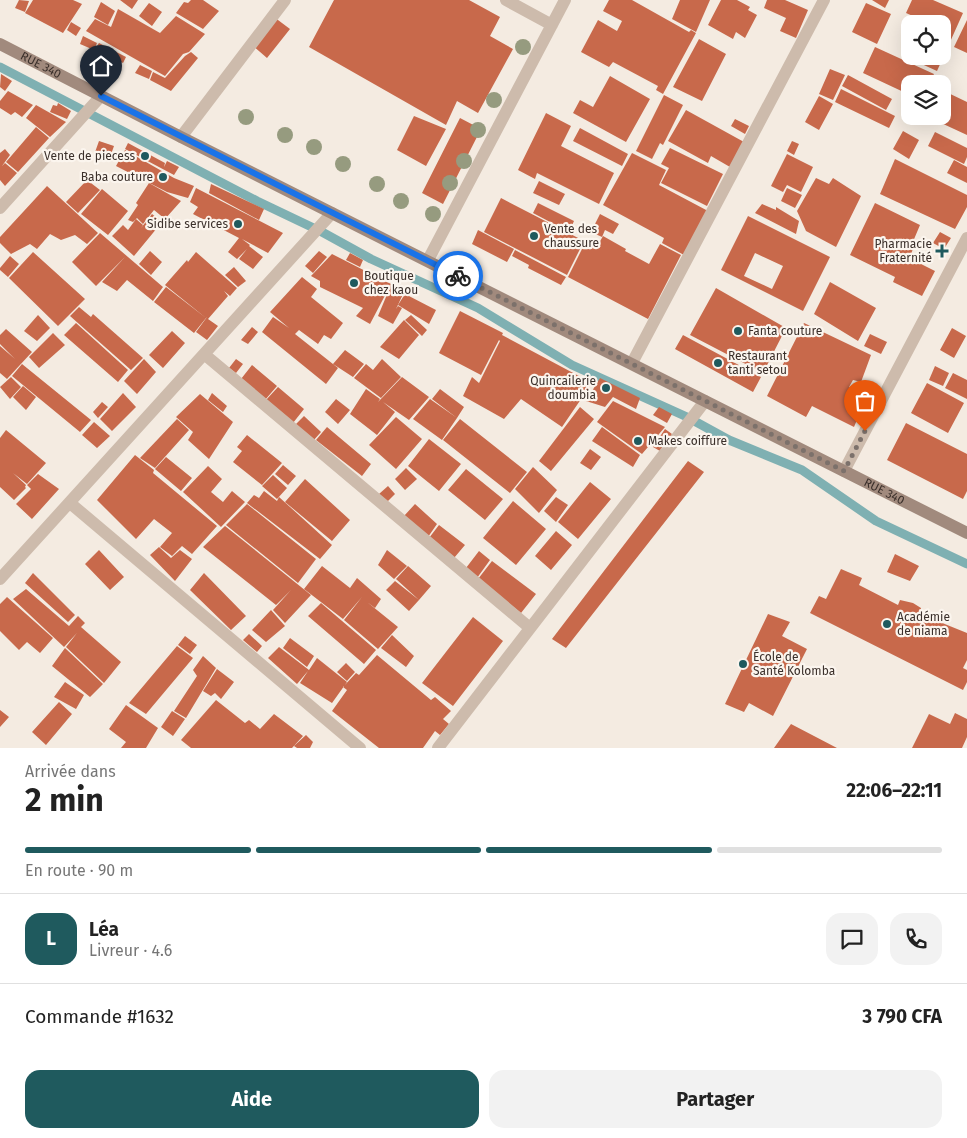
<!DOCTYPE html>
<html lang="fr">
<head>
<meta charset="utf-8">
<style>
	:root { --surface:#fff; --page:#f2f2f2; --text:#222; --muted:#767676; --line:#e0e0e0; --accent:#1f5a5e }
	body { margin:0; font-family:"Fira Sans",sans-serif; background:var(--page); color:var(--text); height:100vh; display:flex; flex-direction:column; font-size:19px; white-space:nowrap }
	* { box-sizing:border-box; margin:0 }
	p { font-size:16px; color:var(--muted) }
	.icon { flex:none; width:28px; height:28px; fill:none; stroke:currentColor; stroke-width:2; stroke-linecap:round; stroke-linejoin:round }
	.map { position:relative; height:748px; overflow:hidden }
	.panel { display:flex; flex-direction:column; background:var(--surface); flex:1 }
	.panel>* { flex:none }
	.buttons { position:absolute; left:901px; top:15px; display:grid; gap:10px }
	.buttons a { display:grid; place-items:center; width:50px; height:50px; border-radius:10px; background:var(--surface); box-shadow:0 5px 20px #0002; font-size:25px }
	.pin { position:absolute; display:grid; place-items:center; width:42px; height:42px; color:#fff; margin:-51px -21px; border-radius:50% 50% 50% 0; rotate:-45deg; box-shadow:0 0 5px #0007 }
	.pin .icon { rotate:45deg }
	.courier { position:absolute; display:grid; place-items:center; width:50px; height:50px; margin:-25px; border:4px solid #1a73e8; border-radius:50%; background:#fff; color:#222; box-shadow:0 1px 6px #0007 }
	.summary em { font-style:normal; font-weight:700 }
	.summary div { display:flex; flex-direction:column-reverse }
	.summary { display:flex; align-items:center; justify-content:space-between; height:85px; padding:0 25px }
	h1 { font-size:32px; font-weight:700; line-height:38px }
	.bar { display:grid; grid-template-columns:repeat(4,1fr); gap:8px 5px; align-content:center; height:60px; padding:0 25px }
	.bar i { height:6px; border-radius:4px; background:var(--line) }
	.bar .current { background:var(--accent) }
	.bar p { grid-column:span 4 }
	.line { display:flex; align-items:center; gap:12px; padding:0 25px; border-top:1px solid var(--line) }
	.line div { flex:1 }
	.round { display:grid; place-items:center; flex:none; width:52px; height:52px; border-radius:15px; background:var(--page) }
	.primary-button { display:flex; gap:10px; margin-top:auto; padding:10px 25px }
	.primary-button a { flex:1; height:58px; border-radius:15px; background:var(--accent); color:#fff; font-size:20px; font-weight:700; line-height:58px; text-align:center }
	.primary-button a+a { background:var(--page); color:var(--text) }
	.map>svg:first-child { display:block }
</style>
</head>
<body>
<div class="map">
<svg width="967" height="748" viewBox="0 0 967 748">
	<rect width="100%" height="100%" fill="#f4ebe1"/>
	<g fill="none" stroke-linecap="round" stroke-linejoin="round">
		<!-- stream -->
		<path stroke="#7fb0b2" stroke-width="9" d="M0,67L257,201L322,232L371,259L478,308L572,365L687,417L729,440L802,470L876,521L967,564"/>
	</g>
	<!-- building -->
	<path fill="#c8694b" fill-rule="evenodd" d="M19,0L29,1L25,12L15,8Z
		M33,0H73L82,4L63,33L25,13Z
		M120,0H138L132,9Z
		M191,0H203L219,11L203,29L176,13L184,2L188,3Z
		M334,0H469L500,17L490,36L513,49L478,113L457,101L446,125L309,47Z
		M609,0H632L689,32L691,30L696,33L663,94L656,90L658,86L613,62L609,67L581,52L598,20L617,31L622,21L603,11Z
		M680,0H710L696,32L672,19Z
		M721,0H737L750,7L748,10L757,15L745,38L736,32L733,39L708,25Z
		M767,0H785L808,10L796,38L780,31L786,18L764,8Z
		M872,0H889L885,8Z
		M912,0H933L963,13L937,71L915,61L917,56H942V24H931L906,13Z
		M101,2L115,11L108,25L94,17Z
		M149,3L162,12L152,26L139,16Z
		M866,3L891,14L877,44L852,32Z
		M118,9L160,33L176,16L205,34L189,52L183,54L165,76L86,31L95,19L111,27Z
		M274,17L290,29L267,58L252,45Z
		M967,20V53L954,47Z
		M71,22L81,28L76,36L67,30Z
		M83,36L97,43L94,50L80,44Z
		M699,39L726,54L702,101L673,87Z
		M99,43L126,57L123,63L95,49Z
		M875,47L934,74L929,84H910V95L863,73Z
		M191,52L198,58L171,91L150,80L153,72L165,78L185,56Z
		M140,65L152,71L149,79L135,73Z
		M830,69L845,75L833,100L819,94Z
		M1,74L12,81L5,91L0,87Z
		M848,75L892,99L886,110L842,86Z
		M610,76L650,99L626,142L573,113L580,100L593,107Z
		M841,89L895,116L889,128L835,102Z
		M942,90L967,102V135L926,116H942Z
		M8,91L33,105L22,117L15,112L11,115L0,108V101Z
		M664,95L683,105L663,145L660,143L652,159L636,151Z
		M819,96L833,104L819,130L805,122Z
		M58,103L71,111L67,119L50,112L53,105L57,106Z
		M36,105L66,122L50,137L26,118Z
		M686,110L744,142L730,167L711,156L708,163L668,141Z
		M546,113L571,126L561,146L614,173L599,204L537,173L535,179L518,170Z
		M414,116L446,129L426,166L397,150Z
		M460,118L481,129L443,204L422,193Z
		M735,119L749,126L745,134L731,126Z
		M36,127L49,138L18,172L6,162Z
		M580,128L628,154L622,166L573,141Z
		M903,131L919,140L909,159L893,149Z
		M935,132L967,148V157L964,164L928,146Z
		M99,141L114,146L109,160L94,155Z
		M792,141L799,144L794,155L787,151Z
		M128,143L165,163L164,167L167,161L179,167L174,175L125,149Z
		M670,148L723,174L707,206L661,183L669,168L661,164Z
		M5,149L10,155L2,166L5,163L17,173L5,186L0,180V153Z
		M125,150L174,178L194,186L188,198L167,192L116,166Z
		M632,153L666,170L659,185L708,211L684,255L662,243L664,238L603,205Z
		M787,154L813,167L801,192L787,185L783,192L771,186Z
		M895,159L967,195V207L955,229L880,194Z
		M954,160L967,167V183L947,173Z
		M816,178L829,184L833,178L861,196L836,247L806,231L797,211Z
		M87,180L100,190L78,213L66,202Z
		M539,181L565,194L559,205L533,193Z
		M149,183L181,201L165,219L154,210L143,224L137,218L133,222L128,220L138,205L136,203Z
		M211,184L264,209L259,220L209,193Z
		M47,186L98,233L87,244L75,235L61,240L50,234L37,249L30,244L11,254L0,243V237Z
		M196,188L283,233L268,253L242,239L250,245L249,246L263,257L253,269L239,259L247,249L237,259L228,252L239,238L193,214L198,207L190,202Z
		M787,188L802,195L795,208L781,201Z
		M102,189L128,211L108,235L81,214Z
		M501,198L584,241L567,275L484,232Z
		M538,203L574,221L569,232L533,213Z
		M875,203L920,225L912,244L915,245L909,258L935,271L922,296L893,282L895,277L850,255Z
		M762,204L776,210V207L799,221L796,234L755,213Z
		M152,214L162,222L134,256L112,236L123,225L128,230L136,219L143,225L141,228Z
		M600,214L619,224L613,234L605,230L602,237L591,232Z
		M748,216L830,257L803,311L721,270ZM755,253L783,266L772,289L744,276Z
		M478,230L514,249L507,262L472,244Z
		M940,232L951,238L944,249L933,243Z
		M100,233L163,287L153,301L127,280L117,291L102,282L125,257L96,286L72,262Z
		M603,236L626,249L625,251L649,264L660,244L681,255L648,319L568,277L587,239L598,245Z
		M515,250L566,277L561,285L528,268L529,265L512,256Z
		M150,251L162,262L151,275L139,264Z
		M319,251L327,257L313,273L305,266Z
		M33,252L85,299L58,326L9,278Z
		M196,252L237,288L230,296L224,291L228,296L208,319L218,326L207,340L196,332L207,317L206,318L165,285L187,260L188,262Z
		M350,253L363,260L360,267L346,260Z
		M332,254L391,284L370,324L356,316L363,308L320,287V281L311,276Z
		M10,256L19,264L8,277L0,270V268Z
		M234,267L246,281L238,287L225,275Z
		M302,277L317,289L311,297L343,323L331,339L324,335L318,344L299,330L295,334L338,368L326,384L262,332L273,317L289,328L270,312Z
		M830,282L876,308L858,341L814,314Z
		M391,285L404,292L396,309L398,306L402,308L393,324L378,316Z
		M166,287L206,318L194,333L154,302Z
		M716,288L786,328L763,373L690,335Z
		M405,294L436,310L429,324L398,305Z
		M79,307L91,317L93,314L143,358L131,370L70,316Z
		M460,311L503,333L502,335L592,383L562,427L521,399L504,419L463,396L472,377L479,383L500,341L499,340L481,375L439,353Z
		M38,315L50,328L37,341L24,331Z
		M411,315L427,330L422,336L405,320Z
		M404,320L419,335L399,359L380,347Z
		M76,323L128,370L118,382L64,335Z
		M804,323L871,355L861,382L853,380L849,387L867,396L854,427L812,406L806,417L767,396Z
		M252,327L258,332L248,344L241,340Z
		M952,328L966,336L954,358L940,350Z
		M6,329L32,352L7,379L0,373V346L15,359L0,344V335Z
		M172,331L185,343L163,368L149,355Z
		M53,333L65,345L39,368L29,357Z
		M870,334L887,342L881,354L864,346Z
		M683,335L761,377L753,392L675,349Z
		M345,350L364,364L353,377L333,364Z
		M144,359L156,372L137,394L124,381Z
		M236,359L243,364L236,373L229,368Z
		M382,359L401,377L381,398L354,378L366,364L373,370Z
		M22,364L91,420L80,432L12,376Z
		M252,365L277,386L265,400L241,379Z
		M935,366L949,373L943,386L929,380Z
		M953,373L967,380V399L945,388Z
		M11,377L21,387L10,399L0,387Z
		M402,377L429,397L409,420L383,402L395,412L377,435L350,414L366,389L380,399L378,402Z
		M600,378L640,398L636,409L613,397L605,407L586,401Z
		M927,383L964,403L948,433L911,413Z
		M23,386L36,397L26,410L13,397Z
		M278,387L304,409L293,423L266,400Z
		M440,389L464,407L457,418L432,399Z
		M123,393L136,407L112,431L100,419Z
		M212,393L227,406L223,412L208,400Z
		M200,394L233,422L209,459L188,440L193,432L176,417Z
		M336,399L350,410L338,424L325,412Z
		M430,399L457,418L442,440L413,419Z
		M613,401L665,427L642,454L597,422Z
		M102,402L108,407L98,418L93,412Z
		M580,407L594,419L551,471L539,461Z
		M659,407L672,414L667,423L653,415Z
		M304,416L321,432L313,441L295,425Z
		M396,417L422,439L396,469L369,445Z
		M177,419L189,430L155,468L140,458Z
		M460,419L527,472L510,493L443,440Z
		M94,422L110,436L97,448L82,435Z
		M906,423L967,454V491L963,499L887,460Z
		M327,427L371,464L362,476L316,440Z
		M602,427L640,455L633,467L592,441Z
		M665,429L672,434L660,451L653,447Z
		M6,430L46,463L27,484L13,473L26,485L25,487L26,488L14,500L0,487V438Z
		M247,435L282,463L262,485L233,462L242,451L237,447Z
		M429,439L461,464L439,491L408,466Z
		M590,449L601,457L591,470L580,463Z
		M135,455L154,470L153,473L217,526L192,554L182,546L172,556L160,547L172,533L154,519L136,539L97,500Z
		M166,457L192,478L181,491L155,469Z
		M688,461L704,472L566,648L552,639Z
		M283,465L296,476L288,485L275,474Z
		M208,466L222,479L211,492L223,502L232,491L245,502L221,527L183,492Z
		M533,467L557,490L539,513L515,489Z
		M406,468L417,479L405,490L395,479Z
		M466,469L503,499L485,520L448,490Z
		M38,474L59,489L32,519L16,504L31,489L27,485Z
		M273,475L287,488L277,499L262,486Z
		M305,479L350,520L332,541L285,502Z
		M590,482L611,499L578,539L558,522Z
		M388,486L395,494L387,502L379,494Z
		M264,491L277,501L279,497L332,545L320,559L247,503L254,495L259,498Z
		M556,497L568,505L556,522L544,511Z
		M513,501L546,529L516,565L483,538Z
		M247,504L316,559L298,583L226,525Z
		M415,504L437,524L428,537L404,516Z
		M439,525L465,545L454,558L429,538Z
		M225,526L311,595L285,623L273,610L291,590L276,605L203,547Z
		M556,531L572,545L551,570L535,556Z
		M159,547L171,558L180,550L192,559L175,581L150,555Z
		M99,550L124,577L110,590L85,564Z
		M387,550L407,566L394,579L378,565Z
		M479,551L490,560L477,578L466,568Z
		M895,554L919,566L910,581L887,572Z
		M492,561L536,594L521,613L478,579Z
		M322,566L350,588L357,578L381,599L375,608L367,602L398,627L378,649L344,620L362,597L343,619L304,589Z
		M408,566L431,586L419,600L396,579Z
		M841,569L862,578L859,585L898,605L900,600L913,603L921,608L920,614L967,633V660L963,668L967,670V682L963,690L810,613L819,596L826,599Z
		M33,573L75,615L68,622L25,583Z
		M204,573L246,616L231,630L190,590Z
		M395,581L419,600L409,611L386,590Z
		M26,589L69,626L78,616L85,623L81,627L121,662L104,683L66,647L77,633L64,647L13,599Z
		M7,597L53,638L40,653L27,642L19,650L0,631V604Z
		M321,603L376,650L364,664L308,616Z
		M271,610L285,626L266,642L252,630Z
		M768,614L790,622L782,636L807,649L773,716L749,703L744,712L725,704Z
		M473,617L503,641L453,706L422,683Z
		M249,634L262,646L257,652L243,640Z
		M392,635L414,656L406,667L381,648Z
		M185,636L197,645L190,654L178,645Z
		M290,638L314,656L307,667L283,648Z
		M177,646L193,658L146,714L129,703Z
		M279,647L309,670L317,658L347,682L332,703L300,683L308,671L297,684L268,658Z
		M65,648L103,684L90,697L52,666Z
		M377,655L431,700L435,697L451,711L443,719L449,724L440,735L435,731L423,748H379L332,711L347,690L343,687L356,673L359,675Z
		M203,656L216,668L186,718L174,711L197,676L193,670Z
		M346,663L355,672L347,681L337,672Z
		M217,669L234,682L221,699L215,693L211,696L203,691Z
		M65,682L84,695L76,709L54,697Z
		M216,700L245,723L249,720L260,729L274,714L303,736L292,748H191L181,740Z
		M59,702L72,714L46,745L32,732Z
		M126,705L158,728L146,748H121L126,742L109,729Z
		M0,710L9,717L0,727Z
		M172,711L185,719L173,736L161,727Z
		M955,713L967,719V737L962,748H912L929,714L950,724Z
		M791,724L837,748H774Z
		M306,735L313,742L310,748H297L294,746Z"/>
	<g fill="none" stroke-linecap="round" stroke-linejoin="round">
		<!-- street -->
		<path stroke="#cdbbac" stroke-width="12" d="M506,0L552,25
			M181,137L285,0
			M0,208L101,96
			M428,260L565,0
			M204,354L530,628
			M632,363L824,0
			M844,471L967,238
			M70,503L360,748
			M0,579L332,213
			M438,748L705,401"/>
		<!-- secondary -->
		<path stroke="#a18a7d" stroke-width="12" id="s1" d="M0,44L181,137L967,533"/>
	</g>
	<!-- trees -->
	<g fill="#969b7f">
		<circle cx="523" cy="47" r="8"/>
		<circle cx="494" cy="100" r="8"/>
		<circle cx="246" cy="117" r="8"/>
		<circle cx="478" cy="130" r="8"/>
		<circle cx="285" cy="135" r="8"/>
		<circle cx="314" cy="147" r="8"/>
		<circle cx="464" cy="161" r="8"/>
		<circle cx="343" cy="164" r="8"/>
		<circle cx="450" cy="183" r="8"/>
		<circle cx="377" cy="184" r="8"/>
		<circle cx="401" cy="201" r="8"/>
		<circle cx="433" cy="214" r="8"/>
	</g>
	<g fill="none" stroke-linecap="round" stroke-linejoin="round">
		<!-- done -->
		<path stroke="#7c716b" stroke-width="5" stroke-dasharray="0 9" d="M458,276L844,471L865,431"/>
		<!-- route -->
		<path stroke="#1a73e8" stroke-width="6" d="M101,96L458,276"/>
	</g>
	<!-- markers -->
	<g fill="#1f5a5e" stroke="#fbf5ee" stroke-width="2">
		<circle cx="145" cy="156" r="5"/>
		<circle cx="163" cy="177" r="5"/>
		<circle cx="238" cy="224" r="5"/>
		<circle cx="534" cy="236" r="5"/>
		<path d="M939.5 243.5h5v5h5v5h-5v5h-5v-5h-5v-5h5z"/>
		<circle cx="354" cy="283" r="5"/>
		<circle cx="738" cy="331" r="5"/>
		<circle cx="718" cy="363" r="5"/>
		<circle cx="606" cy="388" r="5"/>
		<circle cx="638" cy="441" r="5"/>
		<circle cx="887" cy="624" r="5"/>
		<circle cx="743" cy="664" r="5"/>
	</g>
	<g text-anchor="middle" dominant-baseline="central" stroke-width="4.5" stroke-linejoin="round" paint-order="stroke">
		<!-- street labels -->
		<g font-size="12" fill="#3b302b" stroke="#fbf5ee">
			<text stroke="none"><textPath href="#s1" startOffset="46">RUE 340</textPath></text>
			<text stroke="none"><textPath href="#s1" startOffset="991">RUE 340</textPath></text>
		</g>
		<!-- poi labels -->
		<g font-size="12" fill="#3b302b" stroke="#fbf5ee" text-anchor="start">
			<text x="135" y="156" text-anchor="end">Vente de piecess</text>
			<text x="153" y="177" text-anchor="end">Baba couture</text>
			<text x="228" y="224" text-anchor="end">Sidibe services</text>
			<text x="544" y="229">Vente des<tspan x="544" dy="14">chaussure</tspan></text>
			<text x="932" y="244" text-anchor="end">Pharmacie<tspan x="932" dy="14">Fraternité</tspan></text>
			<text x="364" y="276">Boutique<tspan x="364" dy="14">chez kaou</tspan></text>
			<text x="748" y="331">Fanta couture</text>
			<text x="728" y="356">Restaurant<tspan x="728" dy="14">tanti setou</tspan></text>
			<text x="596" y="381" text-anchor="end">Quincailerie<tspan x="596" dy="14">doumbia</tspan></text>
			<text x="648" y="441">Makes coiffure</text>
			<text x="897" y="617">Académie<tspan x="897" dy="14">de niama</tspan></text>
			<text x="753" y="657">École de<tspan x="753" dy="14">Santé Kolomba</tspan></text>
		</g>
	</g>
</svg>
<div class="buttons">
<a><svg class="icon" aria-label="locate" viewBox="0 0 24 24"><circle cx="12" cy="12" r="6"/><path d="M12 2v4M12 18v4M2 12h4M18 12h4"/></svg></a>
<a><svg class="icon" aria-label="layers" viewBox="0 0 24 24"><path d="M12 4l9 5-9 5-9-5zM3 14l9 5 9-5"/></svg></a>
</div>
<div class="pin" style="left:865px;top:431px;background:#ea580c"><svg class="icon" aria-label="bag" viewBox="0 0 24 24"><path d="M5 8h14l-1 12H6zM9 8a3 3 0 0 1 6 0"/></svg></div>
<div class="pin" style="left:101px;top:96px;background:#1f2937"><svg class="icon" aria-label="home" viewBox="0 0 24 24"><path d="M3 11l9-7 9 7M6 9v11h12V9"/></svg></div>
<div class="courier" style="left:458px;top:276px"><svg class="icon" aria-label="bike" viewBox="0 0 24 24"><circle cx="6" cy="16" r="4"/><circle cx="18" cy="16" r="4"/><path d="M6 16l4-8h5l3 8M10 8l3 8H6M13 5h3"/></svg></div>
</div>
<section class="panel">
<div class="summary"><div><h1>2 min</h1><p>Arrivée dans</p></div><em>22:06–22:11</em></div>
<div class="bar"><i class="current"></i><i class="current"></i><i class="current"></i><i></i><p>En route · 90 m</p></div>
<div class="line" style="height:90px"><b class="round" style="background:var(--accent);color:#fff">L</b><div><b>Léa</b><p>Livreur · 4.6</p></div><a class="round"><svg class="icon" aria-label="chat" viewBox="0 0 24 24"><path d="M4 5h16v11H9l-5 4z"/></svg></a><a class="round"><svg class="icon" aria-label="phone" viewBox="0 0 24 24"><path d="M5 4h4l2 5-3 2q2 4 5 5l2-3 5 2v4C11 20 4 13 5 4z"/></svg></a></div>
<div class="line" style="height:65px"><div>Commande #1632</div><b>3 790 CFA</b></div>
<div class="primary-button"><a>Aide</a><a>Partager</a></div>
</section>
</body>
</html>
